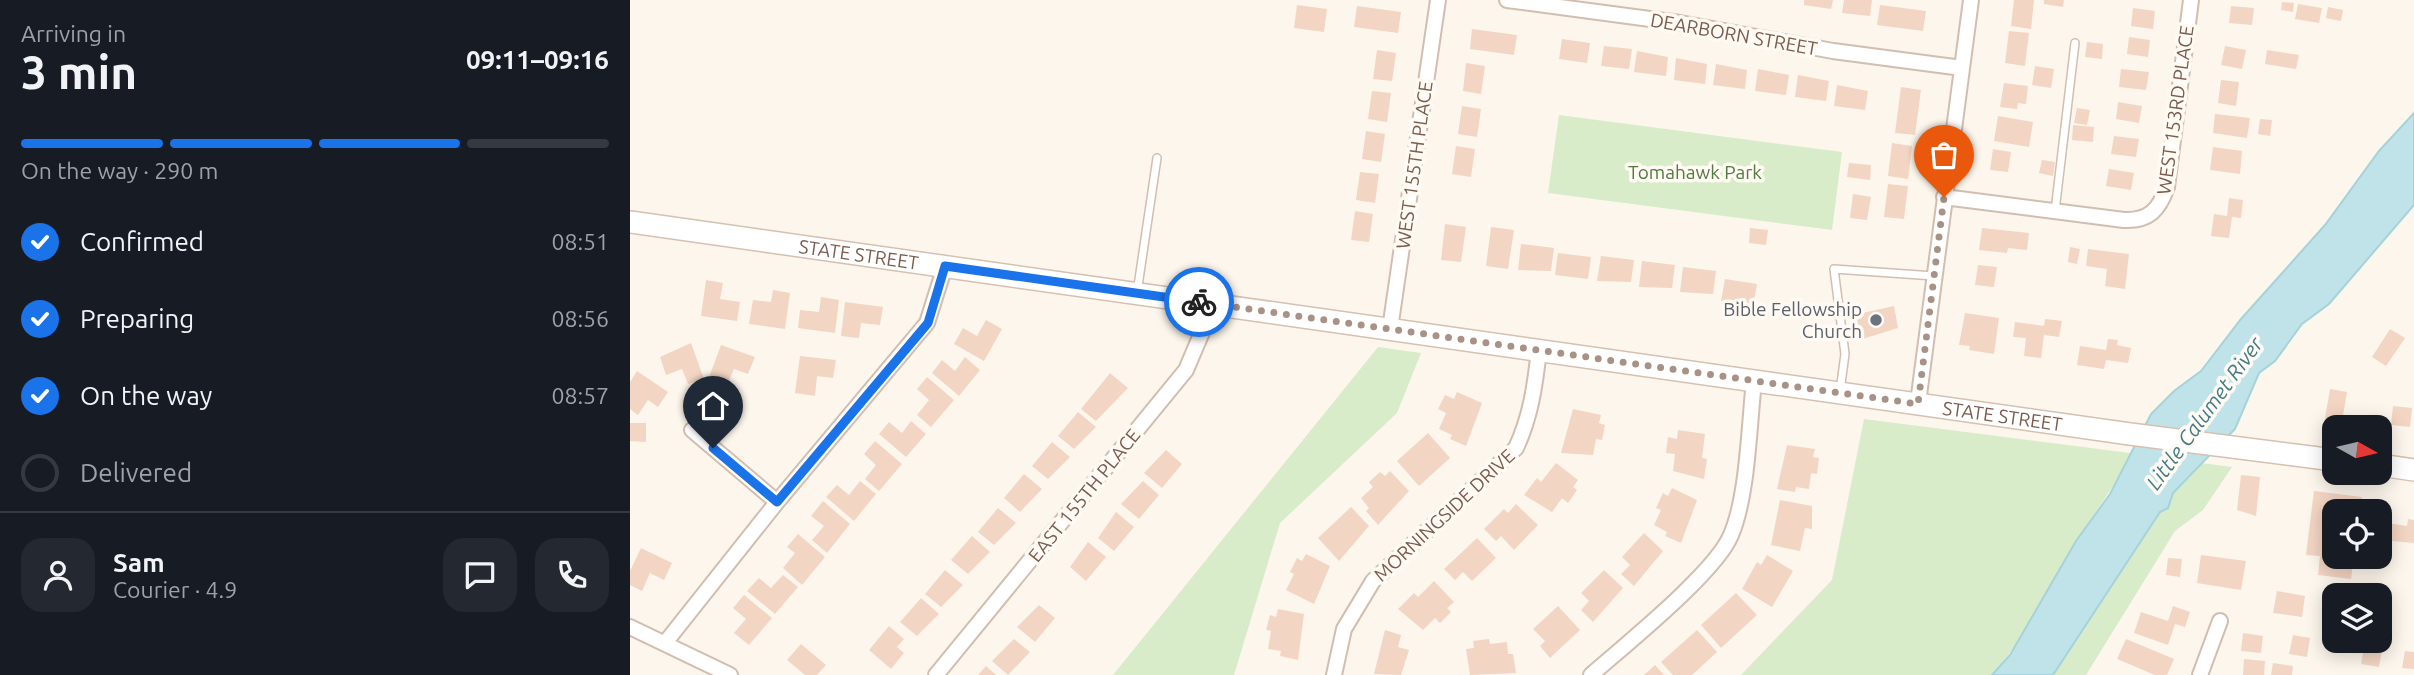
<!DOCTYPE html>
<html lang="en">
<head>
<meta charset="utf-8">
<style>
	:root { --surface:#171b24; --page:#242831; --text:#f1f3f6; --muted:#9ea1a6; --line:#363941; --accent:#1a73e8 }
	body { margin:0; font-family:Ubuntu,sans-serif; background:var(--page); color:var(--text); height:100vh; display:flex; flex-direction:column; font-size:26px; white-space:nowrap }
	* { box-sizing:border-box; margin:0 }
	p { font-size:23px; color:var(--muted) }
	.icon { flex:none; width:38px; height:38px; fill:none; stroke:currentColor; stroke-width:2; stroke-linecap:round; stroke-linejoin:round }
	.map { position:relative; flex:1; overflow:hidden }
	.panel { display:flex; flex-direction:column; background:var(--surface); width:630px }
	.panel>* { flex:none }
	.needle { width:46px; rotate:98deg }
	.tools { position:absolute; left:1692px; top:415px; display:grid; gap:14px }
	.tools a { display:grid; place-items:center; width:70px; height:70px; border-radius:14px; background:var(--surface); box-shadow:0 4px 18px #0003; font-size:35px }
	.pin { position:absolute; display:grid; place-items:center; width:60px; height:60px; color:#fff; margin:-72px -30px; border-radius:50% 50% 50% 0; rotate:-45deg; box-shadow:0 0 7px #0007 }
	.pin .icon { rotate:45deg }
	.courier { position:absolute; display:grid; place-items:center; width:70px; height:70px; margin:-35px; border:5px solid #1a73e8; border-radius:50%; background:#fff; color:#222; box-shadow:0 2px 9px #0007 }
	.headline em { font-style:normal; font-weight:700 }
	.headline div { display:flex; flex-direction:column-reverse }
	.headline { display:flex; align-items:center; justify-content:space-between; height:119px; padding:0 21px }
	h1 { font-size:46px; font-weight:700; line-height:52px }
	.bar { display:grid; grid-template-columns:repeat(4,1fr); gap:10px 7px; align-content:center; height:84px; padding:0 21px }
	.bar i { height:9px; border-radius:5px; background:var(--line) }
	.bar .selected { background:var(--accent) }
	.bar p { grid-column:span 4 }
	.line { display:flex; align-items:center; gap:18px; padding:0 21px; border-top:2px solid var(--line) }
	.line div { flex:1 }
	.round { display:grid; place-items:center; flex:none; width:74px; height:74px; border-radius:21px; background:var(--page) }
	ol { padding:0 21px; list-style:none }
	li { display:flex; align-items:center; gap:21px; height:77px }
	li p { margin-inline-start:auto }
	li .icon { padding:7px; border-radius:50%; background:var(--accent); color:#fff; stroke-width:4 }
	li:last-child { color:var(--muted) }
	li i { width:38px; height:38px; border:4px solid var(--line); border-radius:50% }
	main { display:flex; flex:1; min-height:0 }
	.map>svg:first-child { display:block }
</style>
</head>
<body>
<main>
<section class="panel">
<div class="headline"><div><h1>3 min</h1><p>Arriving in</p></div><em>09:11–09:16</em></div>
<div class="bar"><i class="selected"></i><i class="selected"></i><i class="selected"></i><i></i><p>On the way · 290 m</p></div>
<ol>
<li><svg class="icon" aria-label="check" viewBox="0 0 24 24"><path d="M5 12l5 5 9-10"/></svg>Confirmed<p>08:51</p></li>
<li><svg class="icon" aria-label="check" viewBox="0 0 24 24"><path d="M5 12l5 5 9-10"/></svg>Preparing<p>08:56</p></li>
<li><svg class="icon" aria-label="check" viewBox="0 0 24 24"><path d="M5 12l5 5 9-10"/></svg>On the way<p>08:57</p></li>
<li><i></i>Delivered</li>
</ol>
<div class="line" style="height:126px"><a class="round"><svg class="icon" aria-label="person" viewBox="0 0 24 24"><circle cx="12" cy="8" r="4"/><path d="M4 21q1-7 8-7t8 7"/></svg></a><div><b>Sam</b><p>Courier · 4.9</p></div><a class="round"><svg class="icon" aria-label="chat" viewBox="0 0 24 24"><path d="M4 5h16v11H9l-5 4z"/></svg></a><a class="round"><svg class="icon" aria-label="phone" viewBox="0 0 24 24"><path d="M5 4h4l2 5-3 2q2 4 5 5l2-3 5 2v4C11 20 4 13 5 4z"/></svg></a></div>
</section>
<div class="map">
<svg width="1784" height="675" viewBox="0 0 1784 675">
	<rect width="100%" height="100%" fill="#fdf6ec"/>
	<!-- green -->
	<path fill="#d8ecc9" d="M929,115L1212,152L1202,230L918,193Z
		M748,347L791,353L767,413L650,523L604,675H483Z
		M1234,419L1500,453C1486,487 1463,513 1445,544C1418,588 1396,636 1362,675H1111L1202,580Z
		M1571,463L1602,467L1573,510L1545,531L1456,675H1423L1543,493Z"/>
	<!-- water -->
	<path fill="#bfe3e8" stroke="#a5d3da" stroke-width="2" d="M1784,113V205L1699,304L1672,324L1645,361L1629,373L1605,429L1543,493L1538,508L1530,512L1423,675H1362L1380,655L1446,541L1480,494L1521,414L1544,391L1571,371L1611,319L1695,225L1749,151Z"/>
	<!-- building -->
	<path fill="#f3d5c3" d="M1174,0H1203L1201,9L1174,5Z
		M1214,0H1242L1240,16L1212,13Z
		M1384,0H1404L1401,29L1381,26Z
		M1414,0H1434L1433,7L1414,4Z
		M1652,2L1664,3L1663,12L1651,10Z
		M1668,4L1692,8L1689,23L1665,19Z
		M667,5L697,9L694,32L664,28Z
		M1250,5L1296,11L1293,31L1247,25Z
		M727,6L771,12L768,33L724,27Z
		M1601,6L1624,8L1622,25L1599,23Z
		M1698,7L1713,10L1711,21L1696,18Z
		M1503,8L1525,11L1523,29L1501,26Z
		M842,29L887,35L884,55L840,49Z
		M1379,31L1399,33L1395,66L1375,63Z
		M1499,37L1520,40L1518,57L1497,54Z
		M932,39L960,43L957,63L929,59Z
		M1457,42L1473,44L1472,59L1455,57Z
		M974,46L1002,49L999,69L971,66Z
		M1595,46L1616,50L1612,69L1591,65Z
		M747,50L766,53L762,81L743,79Z
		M1637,50L1669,55L1666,69L1635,64Z
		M1007,51L1038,57L1036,76L1004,72Z
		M1046,58L1077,64L1075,84L1044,80Z
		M836,63L855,66L851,94L833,91Z
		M1086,64L1117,70L1115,89L1083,85Z
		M1405,66L1424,69L1421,88L1402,85Z
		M1128,69L1159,75L1156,95L1125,91Z
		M1491,69L1519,72L1516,90L1489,87Z
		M1168,75L1199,81L1196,101L1165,97Z
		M1591,80L1609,82L1606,106L1588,103Z
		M1374,83L1398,86L1396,104L1388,103L1387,109L1370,107Z
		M1207,85L1238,91L1235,110L1204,106Z
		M1271,87L1291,90L1285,135L1265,133Z
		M742,91L761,93L757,122L738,119Z
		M1488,102L1512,106L1509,123L1486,119Z
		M832,106L851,109L847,137L828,134Z
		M1447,108L1460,110L1457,125L1444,123Z
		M1585,114L1620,118L1617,138L1583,133Z
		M1368,116L1403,122L1399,147L1364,141Z
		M1630,119L1642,120L1640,136L1628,134Z
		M1443,125L1464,127L1463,142L1442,140Z
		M736,131L755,134L751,162L732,159Z
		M1484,136L1509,139L1506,157L1481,154Z
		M1262,143L1282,146L1278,179L1258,176Z
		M826,146L845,149L841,177L822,174Z
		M1583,147L1612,151L1610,174L1580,170Z
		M1363,149L1381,152L1378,172L1360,170Z
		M1412,160L1425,162L1423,176L1409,173Z
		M1219,163L1241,165L1240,180L1217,177Z
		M1479,169L1504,173L1501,190L1476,186Z
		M730,172L749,174L745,203L726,200Z
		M1258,184L1278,186L1274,219L1254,217Z
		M1223,194L1241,197L1237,220L1220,218Z
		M1599,198L1613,200L1611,218L1602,217L1599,238L1581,236L1584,214L1597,216Z
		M725,211L743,214L739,242L721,240Z
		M815,224L836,227L831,262L811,260Z
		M861,227L884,230L878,269L856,266Z
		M1120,228L1138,230L1136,245L1119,243Z
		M1352,228L1399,233L1397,250L1378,248L1377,253L1349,250Z
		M891,244L924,248L921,271L888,270Z
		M1440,247L1450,249L1447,264L1438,262Z
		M1458,249L1499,254L1495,289L1475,286L1477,269L1456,266Z
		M928,253L961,257L958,279L925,275Z
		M971,256L1004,260L1001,282L967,281Z
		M1012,261L1045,265L1042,288L1009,287Z
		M1348,265L1367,267L1364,287L1345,285Z
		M1053,267L1086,271L1083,294L1050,292Z
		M1095,279L1127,284L1123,306L1091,301Z
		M76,280L93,283L90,299L110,302L107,321L71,316Z
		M143,290L160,293L155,329L119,324L123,300L141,302Z
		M191,297L209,300L205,333L168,328L170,310L189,312Z
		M215,302L253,307L250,325L231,323L229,338L211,336Z
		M1264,306L1268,328L1229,340L1222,310L1232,309L1233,313Z
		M1335,313L1369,318L1364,354L1339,350L1340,346L1329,345Z
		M1415,319L1432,321L1429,337L1414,335L1411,358L1394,356L1396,338L1383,337L1385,322L1414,326Z
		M356,320L372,329L354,361L324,344L333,328L347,336Z
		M1760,329L1775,338L1756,366L1742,357Z
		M1478,339L1488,340L1487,345L1501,348L1498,363L1476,360L1474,369L1447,365L1450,346L1476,350Z
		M61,343L74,379L58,384L52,369L36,375L30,357Z
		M91,345L125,357L118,374L104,369L96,387L78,380Z
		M170,356L206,360L203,378L187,376L185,396L165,393Z
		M335,357L350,370L329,396L302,373L312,360L325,371Z
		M7,371L38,392L28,407L18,400L8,415L0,409V382Z
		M480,373L498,388L466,421L451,409Z
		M297,377L324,400L301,427L287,415L299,400L287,389Z
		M1700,389L1717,392L1711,427L1694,424Z
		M827,392L852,403L836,446L820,439L822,435L809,429L816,413L808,409L815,395L824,399Z
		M1763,406L1782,408L1780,427L1761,425Z
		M943,409L971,415L969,423L975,425L972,440L966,439L963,455L931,453Z
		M448,412L466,427L444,449L428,436Z
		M281,421L296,434L276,457L249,434L259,422L272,433Z
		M0,423H16V442L0,441Z
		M1048,430L1075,434L1072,458L1077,459L1074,479L1043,471L1045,454L1036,453L1038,437L1047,439Z
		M798,433L820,458L789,486L767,461Z
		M245,441L272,464L249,491L235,479L246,465L234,454Z
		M422,442L440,457L418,479L402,466Z
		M1157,445L1185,449L1183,457L1189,458L1187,474L1181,473L1179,489L1166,487L1165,492L1147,489Z
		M536,450L552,464L532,488L514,473Z
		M926,463L948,480L943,487L947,490L938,503L932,498L922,512L894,495L907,478L911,482Z
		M760,471L779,491L748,525L736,511L739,508L731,498L743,487L739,482L750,472L755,476Z
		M394,474L412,489L390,512L374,498Z
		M1611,475L1630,477L1626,516L1607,510Z
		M230,481L246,494L224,521L196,497L207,485L219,495Z
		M513,481L529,495L509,519L491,504Z
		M1042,488L1067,500L1051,543L1035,536L1037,532L1024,525L1031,510L1026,508L1033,493L1038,496Z
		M1684,491L1732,497L1730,511H1704V556H1724L1721,579L1688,575L1690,556L1676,555Z
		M1150,500L1182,506V529L1175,528L1170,551L1141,545Z
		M193,501L220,524L197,553L182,540L194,526L181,516Z
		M886,504L908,525L884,550L871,536L866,541L854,529L874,509L878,513Z
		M721,507L739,526L709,561L688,538Z
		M368,508L386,523L364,545L348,532Z
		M486,512L504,527L484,551L468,538Z
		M1778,519L1784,520V543L1750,540V522L1777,526Z
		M1014,533L1033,551L1004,586L991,574L1000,565L992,557Z
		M168,534L195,557L172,585L153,568L165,553L157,547Z
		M342,536L360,552L338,574L321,560Z
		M847,538L866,558L842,581L833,572L825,580L814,569Z
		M458,542L476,557L456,581L440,567Z
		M11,548L42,563L34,580L20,573L12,591L0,585V571Z
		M676,554L700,566L684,604L656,590L664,574L660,572L667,558L672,561Z
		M1137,555L1163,571L1142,607L1112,589L1127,562L1131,565Z
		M1571,555L1616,561L1611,590L1567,583Z
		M1538,558L1552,559L1550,577L1536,575Z
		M315,570L333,585L311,607L295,594Z
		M974,570L993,588L963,622L951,610L959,601L951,593Z
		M153,575L168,587L145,614L117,591L129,578L141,588Z
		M804,581L824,602L817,608L821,612L810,623L805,618L793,630L768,609L784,593L788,597Z
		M1647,591L1675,596L1672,617L1643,613Z
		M1106,593L1127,615L1091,648L1071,625Z
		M114,595L142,618L119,645L104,633L116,619L103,608Z
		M291,598L309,614L287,636L270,622Z
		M409,605L425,618L405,642L387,627Z
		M928,606L950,630L920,658L910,646L915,641L903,629Z
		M1543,606L1560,612L1555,627L1545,624L1538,645L1504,633L1511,612L1538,621Z
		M648,609L674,614L668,660L650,656L651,651L638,649L641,631L636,630L640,615L646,617Z
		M259,626L274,639L267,647L274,653L261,669L239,650Z
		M1697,628L1704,629V640H1716L1715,647L1696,645Z
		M755,630L771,635L768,647L779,650L771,675L744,674Z
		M1067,630L1087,652L1062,675H1043L1031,662Z
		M1613,633L1633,636L1631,653L1611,651Z
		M1663,635L1680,638L1677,657L1659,654Z
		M384,639L400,652L378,675L362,661Z
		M859,639L860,644L877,642L878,654H883L886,673L840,675L836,649L844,648L843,641Z
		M1496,639L1544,659L1537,675H1525L1487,659Z
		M171,644L196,665L187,675H175L157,660Z
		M1734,647L1752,650L1749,667L1731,664Z
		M1775,651L1784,652V669L1772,668Z
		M1614,659L1635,661L1634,675H1613Z
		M1643,663L1663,666L1662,675H1641Z
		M1025,665L1034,675H1014Z
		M356,666L366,675H348Z"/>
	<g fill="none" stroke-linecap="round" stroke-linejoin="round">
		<!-- lane casing -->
		<g stroke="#d1beb0" stroke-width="10">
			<path id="lane" d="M1425,211L1445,43
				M507,293L527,158
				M1210,391L1215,354L1204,269L1304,276"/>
		</g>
		<!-- street casing -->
		<g stroke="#d1beb0" stroke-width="18">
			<path id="street" d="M877,0L1050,23L1203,51L1332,68
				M1314,197L1494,220C1519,221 1529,210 1537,187L1561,0
				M760,329L808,0
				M1288,403L1341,0
				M62,430L147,502
				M0,627L100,675
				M35,643L147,502L297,323L315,266
				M306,675L556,370L584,304
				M704,675L714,629L743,581L886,448C901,416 905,385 909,350
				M961,675C995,645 1086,572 1101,535C1118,495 1119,425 1124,381
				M1570,675L1590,621"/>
		</g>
		<!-- secondary casing -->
		<g stroke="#d6c0b0" stroke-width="24">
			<g id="secondary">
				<path id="s1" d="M0,222L1500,434L1704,460"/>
				<path d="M1750,465L1784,470"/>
			</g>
		</g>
		<!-- lane -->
		<use href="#lane" stroke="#fff" stroke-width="7"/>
		<!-- street -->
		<use href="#street" stroke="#fff" stroke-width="14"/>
		<!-- secondary -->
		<use href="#secondary" stroke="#fff" stroke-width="21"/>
	</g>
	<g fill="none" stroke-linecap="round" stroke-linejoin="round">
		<!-- done -->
		<path stroke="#a89285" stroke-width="7" stroke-dasharray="0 12.6" d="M569,302L1288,404L1314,197"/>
		<!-- route -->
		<path stroke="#1a73e8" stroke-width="9" d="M83,448L147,502L298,323L315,266L569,302"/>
	</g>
	<!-- markers -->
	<circle fill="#6b7280" stroke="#fffaf3" stroke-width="2.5" cx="1246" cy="320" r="7"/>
	<g text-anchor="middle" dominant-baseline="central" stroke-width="7" stroke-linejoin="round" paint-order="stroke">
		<!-- street labels -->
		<g font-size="19" fill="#7a5c4d" stroke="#fffaf3">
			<text transform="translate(1104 34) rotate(10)">DEARBORN STREET</text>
			<text transform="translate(1545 110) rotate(-82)">WEST 153RD PLACE</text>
			<text transform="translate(784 165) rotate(-82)">WEST 155TH PLACE</text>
			<text stroke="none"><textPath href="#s1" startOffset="231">STATE STREET</textPath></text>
			<text stroke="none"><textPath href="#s1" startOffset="1386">STATE STREET</textPath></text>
			<text transform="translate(454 495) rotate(-51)">EAST 155TH PLACE</text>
			<text transform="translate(814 515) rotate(-43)">MORNINGSIDE DRIVE</text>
		</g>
		<!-- park labels -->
		<g font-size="19" fill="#537a41" stroke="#fffaf3">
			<text x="1065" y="172">Tomahawk Park</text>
		</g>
		<!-- worship labels -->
		<g font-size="19" fill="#5b616d" stroke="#fffaf3" text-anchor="end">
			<text x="1232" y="309">Bible Fellowship<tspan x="1232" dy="22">Church</tspan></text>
		</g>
		<!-- water labels -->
		<g font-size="21" font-style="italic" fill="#437c86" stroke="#fffaf3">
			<text transform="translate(1574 413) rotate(-54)">Little Calumet River</text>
		</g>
	</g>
</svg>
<div class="tools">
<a><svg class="needle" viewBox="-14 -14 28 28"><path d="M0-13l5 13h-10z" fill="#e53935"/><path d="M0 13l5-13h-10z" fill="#9ea1a6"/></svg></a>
<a><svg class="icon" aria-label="locate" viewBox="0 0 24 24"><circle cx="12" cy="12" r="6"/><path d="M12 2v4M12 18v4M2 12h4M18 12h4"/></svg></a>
<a><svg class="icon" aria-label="layers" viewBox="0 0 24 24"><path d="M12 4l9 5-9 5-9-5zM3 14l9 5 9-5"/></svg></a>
</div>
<div class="pin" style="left:1314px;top:197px;background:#ea580c"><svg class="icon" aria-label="bag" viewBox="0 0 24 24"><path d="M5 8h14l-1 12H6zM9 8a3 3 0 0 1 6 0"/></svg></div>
<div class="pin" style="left:83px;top:448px;background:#1f2937"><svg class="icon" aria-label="home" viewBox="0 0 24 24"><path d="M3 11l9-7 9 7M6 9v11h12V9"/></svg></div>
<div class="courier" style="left:569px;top:302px"><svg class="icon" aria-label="bike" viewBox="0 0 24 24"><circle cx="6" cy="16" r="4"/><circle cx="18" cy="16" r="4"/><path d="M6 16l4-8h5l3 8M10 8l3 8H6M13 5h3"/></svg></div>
</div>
</main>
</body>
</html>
